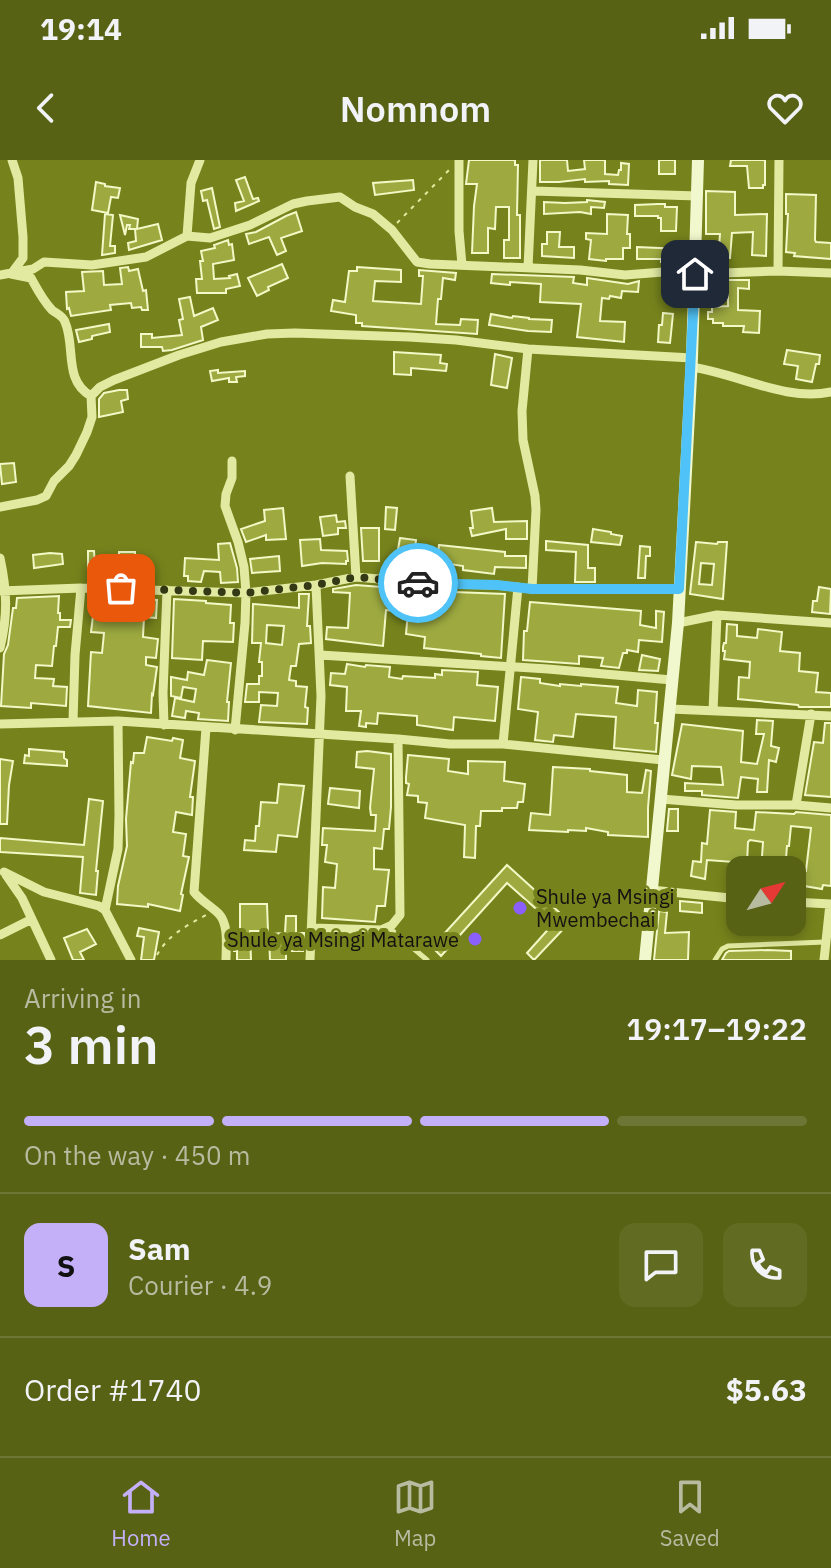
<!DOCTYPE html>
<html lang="en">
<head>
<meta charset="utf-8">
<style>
	:root { --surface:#586215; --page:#616b22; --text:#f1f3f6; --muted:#b7bca0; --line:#6d7634; --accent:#c3b0f8 }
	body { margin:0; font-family:"IBM Plex Sans",sans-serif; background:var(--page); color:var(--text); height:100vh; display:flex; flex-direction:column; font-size:30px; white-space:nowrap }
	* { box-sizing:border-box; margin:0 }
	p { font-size:26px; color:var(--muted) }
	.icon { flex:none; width:44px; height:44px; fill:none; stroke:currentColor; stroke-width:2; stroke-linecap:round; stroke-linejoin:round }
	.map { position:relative; height:800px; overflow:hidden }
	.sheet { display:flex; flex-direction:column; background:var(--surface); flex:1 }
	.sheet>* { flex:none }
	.needle { width:52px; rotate:54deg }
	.fabs { position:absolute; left:726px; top:696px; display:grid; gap:16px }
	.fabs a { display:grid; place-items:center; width:80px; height:80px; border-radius:16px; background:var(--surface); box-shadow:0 4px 12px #0003; font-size:40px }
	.pin { position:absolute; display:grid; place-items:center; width:68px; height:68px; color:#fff; margin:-34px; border-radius:16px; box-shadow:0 4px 12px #0006 }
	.courier { position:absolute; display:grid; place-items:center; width:80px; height:80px; margin:-40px; border:6px solid #4fc3f7; border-radius:50%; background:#fff; color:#222; box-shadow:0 2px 10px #0007 }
	.summary em { font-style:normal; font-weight:600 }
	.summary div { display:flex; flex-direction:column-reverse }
	.summary { display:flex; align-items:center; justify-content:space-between; height:136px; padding:0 24px }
	h1 { font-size:52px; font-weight:600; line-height:60px }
	.bar { display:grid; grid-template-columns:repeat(4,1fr); gap:12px 8px; align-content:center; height:96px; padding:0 24px }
	.bar i { height:10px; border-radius:6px; background:var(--line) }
	.bar .active { background:var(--accent) }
	.bar p { grid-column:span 4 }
	.line { display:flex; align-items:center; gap:20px; padding:0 24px; border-top:2px solid var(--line) }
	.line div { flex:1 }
	.round { display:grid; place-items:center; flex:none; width:84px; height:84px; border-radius:16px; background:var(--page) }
	.status { display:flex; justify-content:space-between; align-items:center; height:56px; padding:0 40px; background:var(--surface); direction:ltr }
	.status svg { height:22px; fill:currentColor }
	header { display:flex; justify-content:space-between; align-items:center; height:104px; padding:0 24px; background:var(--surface); font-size:36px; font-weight:600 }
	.tabs { display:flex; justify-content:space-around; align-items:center; height:112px; border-top:2px solid var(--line); background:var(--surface); font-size:22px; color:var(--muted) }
	.tabs a { display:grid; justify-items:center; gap:4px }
	.tabs .active { color:var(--accent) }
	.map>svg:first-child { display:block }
</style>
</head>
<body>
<div class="status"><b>19:14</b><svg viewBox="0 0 49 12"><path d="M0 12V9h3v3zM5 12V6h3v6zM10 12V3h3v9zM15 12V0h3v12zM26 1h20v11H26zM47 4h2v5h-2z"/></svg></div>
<header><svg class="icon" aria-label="back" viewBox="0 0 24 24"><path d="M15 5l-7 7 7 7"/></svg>Nomnom<svg class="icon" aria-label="heart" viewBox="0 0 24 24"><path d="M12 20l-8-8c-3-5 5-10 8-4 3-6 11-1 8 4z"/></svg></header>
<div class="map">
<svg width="831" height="800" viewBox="0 0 831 800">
	<rect width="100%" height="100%" fill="#76831c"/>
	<!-- building -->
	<path fill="#9eaa40" stroke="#f2f8c6" stroke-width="2" fill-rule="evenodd" d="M469,0H515V5H518L517,55H520V98H504V80H509V47H496L495,69L488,68V93H472L474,46L477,24H466Z
		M540,0H567L568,11L585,9L584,0H605V14L618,15L619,10H621V3L629,4L628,25L609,24V21L585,22V19L559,22H540Z
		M659,0H675V14H659Z
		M731,0H765V25H763V28H749L747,6H730Z
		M245,17L253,39L258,38L259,41L236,51L235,43L244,41L236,20Z
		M413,20L414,30L375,35L373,23Z
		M96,22L105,24V26L120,28L118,38L111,37L108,53L92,50Z
		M212,28L220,67L214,69L207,40L203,41L201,31Z
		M706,31L735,32V55L767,54L766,96L752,95L753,72L732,73L730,98L713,97L714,87L719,88L720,74H706Z
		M786,34L816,35L815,80L816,82L831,83V99L794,96L795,93L786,92L788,54H786Z
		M587,40L605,42L604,48L591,47V54L580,52L544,54V42L565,43L587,42Z
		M658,44H665V47H677L676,71H661V58H658V56H635V45Z
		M296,52L302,71L281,78L286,91L277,95L269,77L249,84L246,74L256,72L286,56Z
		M105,54L113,55L110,86H115V93L102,95Z
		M607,54L628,55L627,74H630V88H623V99H606V101L589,99L591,80L586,79V73L607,74Z
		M120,55L138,59L137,69L158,64L162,80L129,90L128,83L136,81L135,69H129L130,65H127L125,75Z
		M547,72H560L559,87H574V98L542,96V84H547Z
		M228,80L229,85L232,84L234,100L213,104L214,119L230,118L229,116L237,114L240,126L226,129V133H197L196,119H202L200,101H203L201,91L215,88L214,85Z
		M637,87L682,89L681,102H661V99H637Z
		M282,104L288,118L268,127L269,130L257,136L248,118Z
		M128,107L129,111L138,109L143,131L146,130L148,150H142L141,147L132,148L131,143L110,145L111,150L71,156L69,148L67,149L66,132L84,131L82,112L103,111L104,125L122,124L120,108Z
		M357,107L401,110V122L375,121L373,141L421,144L423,116H419V110L456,113L455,120L443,118L441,139H438L436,164L460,165L461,159L478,160L477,174L362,166V163H356V155L331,151L333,140L345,142L349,111H357Z
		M492,114L574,117L573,123L587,125V118L628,124L639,121L638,132L622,131L621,138L610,136L609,139L602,138L600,161L625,162L624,182L577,177L581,144L540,142L541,124L510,122V125L491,123Z
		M728,120H749V129L738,128V150L760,151L759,173L743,172L744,166H723V163H713V159H708V152H712V147L728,146Z
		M190,137L194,156L213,148L218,160L201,167L203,180L172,190L163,191L162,187H141V174H152V178L182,175L179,160L183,159L179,139Z
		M663,153L673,154L670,183L658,182L659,165H662Z
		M491,154L512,158L513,156L529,158V159L552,160L551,172L528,171L489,165Z
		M109,164L110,172L92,176V179L79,182L76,170Z
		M787,190L820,195L819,204H816L812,222L796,219L798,206L784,204Z
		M394,192L441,195L440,203L447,204L446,211L411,208V215L394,214Z
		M495,194L512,198L507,228L491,225Z
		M218,210V213L245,211V216L236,217L237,222H229V218L212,221L210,211Z
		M119,230H127L128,239L121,241L123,252L99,257V239L104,233Z
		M14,303L16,322L2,324L0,304Z
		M386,347L397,348L395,370L385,369Z
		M283,348L286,379L266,380V375L246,382L241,369L265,361L264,350Z
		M492,348L494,362L527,361V379H506V369L472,376L470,368H473L471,351Z
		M336,355L337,362L345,361L346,368H338V374L323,376L320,357Z
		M361,368H379V401H363Z
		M593,369L611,372V374L622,376L620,385L591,382Z
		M400,378L416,380L413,404L396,401Z
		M320,379L321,390L347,391L348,401H346V404L322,403L302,406L300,380Z
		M546,381L588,385V408H595V422H575L576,392L546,390Z
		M696,382L717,384L718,382H727L723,439L690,434ZM701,403L714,404L712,425L699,424Z
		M230,383L237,408L238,422L221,423L220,412L204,411L201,422L188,421V416H184L185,398L219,400L218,384Z
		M439,385L505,392V396H526V408L495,407L494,414L463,410V406L437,402Z
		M640,386L650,387V396H646L645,418H638Z
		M88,391H94L95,405L106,406V418L88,419Z
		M119,392H135V413H119Z
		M50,393L62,394L63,404L34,408L33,395Z
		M279,396L280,411L252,413L250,399Z
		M356,425L407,429V435L429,438V431L505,434L501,498L481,496V494L424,488L425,477L406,474L408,452L386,450L383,486L326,479L327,467L348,468L350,433L333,432V429Z
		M819,427L831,429L830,454L812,452L813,441H817Z
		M299,434H309L307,466H310L311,483L299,484L296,506H291L289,520L296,521V526L307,527L305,547L308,548L307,564L259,562L261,545L277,546L278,533L259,532V542H245L247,524H259V516H262V502H259L261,483H252L253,444L299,448ZM267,465L284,466L282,485L266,483Z
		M59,436L58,453H60V460H71L70,467H58L56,486H54L52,506L36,505L35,518L54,519L53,526L67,527L66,546L31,543V548L1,546L4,494L8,485L13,448H16L17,438Z
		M98,436L157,440L156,458L144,457L143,477L158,479L156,498L146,497V505L157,507L153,535L152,534L151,553L88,546L91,492L102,493L104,473L91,472L95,440H98Z
		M174,439L206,441V443L231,445L230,463H234L233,482L203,481L202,500L172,498Z
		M530,442L641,451L640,465L656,468V451L664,452L662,482L639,480L638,492L627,490V493H623L619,508L601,506L603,498L579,496V504L523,500L524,471H527Z
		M727,464L737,465V476L757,478L758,469L782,472L780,491L800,493L799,511L818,513L816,532L831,533V547H799L798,545L738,539L739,517L749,518L750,502L724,499L725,491H723V487L724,483H726Z
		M642,495L660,499L658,511L639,510Z
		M207,500L231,503L227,542H229L228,561L198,559L199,553L186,551L185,558L172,556L175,538L194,542L196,529L183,527L181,538L171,536V517L187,520L188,512L204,515Z
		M347,504L365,507L366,505L390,507L389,517L402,519L403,516L435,518V514L442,515V510L478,512L477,525L498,527L495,561L454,557L453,570L417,565V556L378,553L377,564L366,563V567L359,566L361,551H346L347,527L330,525L331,513L345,514Z
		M521,517L540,519V523L560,526V524L581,526V524L618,527L616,543L637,546L638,530L657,532L655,563H658L656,592L614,588L616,557L576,554L573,577L554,575L553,582L535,580L538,552L518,549Z
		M757,560L773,561L771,586L779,588L776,602L769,600L767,632H757L758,619L741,617L738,638L702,635V631H685V623L723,625L721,607L692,606L691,619L672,615L682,564L743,571L741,602L757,604L764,574H756Z
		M825,563H831V637L805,635L814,582L823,583Z
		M147,577L172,581L173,578L183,580L180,598L195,601L190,637H193L192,655L176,652L173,672L186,674L183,696L189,697L181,734L183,735L180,751L148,744V747L117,744L118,726L127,686L126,659L131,602L133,603L134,593H144Z
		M29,589L64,592V598L67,600V606L24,603L25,595L29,596Z
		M367,591L391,594V647L389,669H384L382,689L374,688V709L389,710L385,746H377L375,762L322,758L323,727L335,728L337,704L325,702L327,685H322L323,668L375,671L376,655H371L370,648L374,609L356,607L357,592Z
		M408,595L449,599L448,611L468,614V601L505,602L504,621L525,624L523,642H518L517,648H502V651H481L480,666H476L475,698L464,697L465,665L425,658L427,643L418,642V636L407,635L409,624L406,623V617Z
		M0,599L13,601L9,625L7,664H0Z
		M553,607L590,609V611L627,615V632L642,633L646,610L651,611L648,648V677L608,675V672L586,668V671L568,670V672L529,670L531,653L550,655Z
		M279,624L304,626L297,677L278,675L276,692L244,690L245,680L255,681L256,666H259L261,642L277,643Z
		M330,628L360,631L359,648L328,644Z
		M89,639L103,641L96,711H98L96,735L80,733L83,697L0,692V678L84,685Z
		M669,649H678V671H667Z
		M710,650L736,652L735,668L754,670L756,652L794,654L796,652L831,655V726L823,725L822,729L804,726V728L792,727V711H806L811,668L791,666L789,686H787L785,710H761L763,682L750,680L748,682L747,703L707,700L705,719L691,716L693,701L701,702L702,683L707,684Z
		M507,705L570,762L534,800L527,793L553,764L507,723L441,796L432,787Z
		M680,741L702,743V753L680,751Z
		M240,744H267L268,771H250L251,800H237V791H234V776H240Z
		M659,751L667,752L665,773L689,772L688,800H654Z
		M286,756H296V773H304L303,791H286V800H270L269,774L285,773Z
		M139,768L159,772L154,800H141L144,777L137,776Z
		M87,769L96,784L80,792L84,800H73L64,778Z
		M768,790L791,791V800H722L726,793L729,791Z"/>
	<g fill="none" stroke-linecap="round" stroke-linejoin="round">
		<!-- path -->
		<path stroke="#e2eaa2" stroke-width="2" stroke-dasharray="4 6" stroke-linecap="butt" d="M397,63L451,8
			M157,795C168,775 186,766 206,755"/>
		<!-- lane -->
		<path stroke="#e2eaa2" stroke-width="5" d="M388,767L427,800
			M715,800L722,789L728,786L825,782"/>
		<!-- street -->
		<path stroke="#e2eaa2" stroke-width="9" d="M12,0L18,18L23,77V98L11,114L31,118C37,129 43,141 52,150C57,154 63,156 65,162C76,187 63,220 91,236
			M459,0V71L462,105
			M533,31L698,36
			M187,76L191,23L200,0
			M528,108L533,0
			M778,111L779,0
			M0,115L33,109L44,102L92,105L146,97L187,76L210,78L250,65L293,44L307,41L340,37L355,47L373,54L392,70L417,102L430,104L580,110L625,115L663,112L695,114L778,111L831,113
			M528,189L522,251L523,280L535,336L536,350L532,429
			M691,207C737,213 785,242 831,232
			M232,301V318L226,334L225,346L238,382L244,407L246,433L245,463L235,570
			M350,316L356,417
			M0,347L37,340L46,336L54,321L69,306L76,295L87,272L92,257L91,236L100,227L114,220L179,195L221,182L267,174L295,173L409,177L456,180L528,189L692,198
			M0,398C7,431 8,455 0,488
			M0,431L81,428L246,433L316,425L356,417L436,424L497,425L532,429H679
			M678,463L717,455L831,463
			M320,495L548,509L672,520
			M670,549L831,556
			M713,551L717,455
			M73,561L75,495L81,428
			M0,564L118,561L398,579L450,584H503L663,600
			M164,565L163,533L167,430
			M206,568L194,732C201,741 211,746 219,754C229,765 226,786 226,800
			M503,584L518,427
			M661,639L736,645H796L831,648
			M796,645L811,554
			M4,712L44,732L99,746L105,750L131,800
			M6,715L22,738L51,800
			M651,730L740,739
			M792,742L831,744
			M105,750L118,689L119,655L118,561
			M312,768L381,770L392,765L400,755L398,579
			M0,775L32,759
			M310,800L321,536L316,425
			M824,800L830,744"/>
		<!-- secondary -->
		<path stroke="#f2f8cd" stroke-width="12" d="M645,800L678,463L692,198L698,0"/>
	</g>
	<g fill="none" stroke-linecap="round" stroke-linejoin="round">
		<!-- done -->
		<path stroke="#343915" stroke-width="8" stroke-dasharray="0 14.4" d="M121,428L246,433L316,425L356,417L418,423"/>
		<!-- route -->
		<path stroke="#4fc3f7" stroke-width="10" d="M418,423L497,425L532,429H679L695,114"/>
	</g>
	<!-- markers -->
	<g fill="#8a5ffb" stroke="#76831c" stroke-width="3">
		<circle cx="520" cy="748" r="8"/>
		<circle cx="475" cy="779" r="8"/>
	</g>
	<g text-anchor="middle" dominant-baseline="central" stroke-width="8" stroke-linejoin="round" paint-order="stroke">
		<!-- poi labels -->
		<g font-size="20" fill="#111" stroke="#76831c" text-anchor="start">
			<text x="536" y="736">Shule ya Msingi<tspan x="536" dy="23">Mwembechai</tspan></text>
			<text x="459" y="779" text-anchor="end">Shule ya Msingi Matarawe</text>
		</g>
	</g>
</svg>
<div class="fabs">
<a><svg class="needle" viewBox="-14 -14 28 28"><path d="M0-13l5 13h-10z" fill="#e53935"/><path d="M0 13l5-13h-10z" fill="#b7bca0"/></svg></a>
</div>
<div class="pin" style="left:121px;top:428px;background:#ea580c"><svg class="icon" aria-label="bag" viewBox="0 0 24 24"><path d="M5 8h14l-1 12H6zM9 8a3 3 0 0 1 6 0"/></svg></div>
<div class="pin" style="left:695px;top:114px;background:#1f2937"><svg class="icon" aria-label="home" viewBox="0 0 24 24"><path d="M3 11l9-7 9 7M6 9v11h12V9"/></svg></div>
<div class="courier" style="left:418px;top:423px"><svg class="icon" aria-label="car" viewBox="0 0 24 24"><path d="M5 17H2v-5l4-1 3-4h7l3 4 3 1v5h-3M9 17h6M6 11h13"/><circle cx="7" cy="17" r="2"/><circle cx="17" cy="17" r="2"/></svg></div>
</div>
<section class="sheet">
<div class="summary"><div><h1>3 min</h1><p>Arriving in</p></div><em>19:17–19:22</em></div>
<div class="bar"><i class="active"></i><i class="active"></i><i class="active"></i><i></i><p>On the way · 450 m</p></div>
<div class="line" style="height:144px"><b class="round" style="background:var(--accent);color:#111">S</b><div><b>Sam</b><p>Courier · 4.9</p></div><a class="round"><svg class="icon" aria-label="chat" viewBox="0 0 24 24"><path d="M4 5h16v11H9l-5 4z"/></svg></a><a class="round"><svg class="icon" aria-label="phone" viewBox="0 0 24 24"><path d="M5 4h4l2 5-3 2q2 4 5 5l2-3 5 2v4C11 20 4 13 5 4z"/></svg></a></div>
<div class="line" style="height:104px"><div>Order #1740</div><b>$5.63</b></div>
</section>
<nav class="tabs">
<a class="active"><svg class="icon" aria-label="home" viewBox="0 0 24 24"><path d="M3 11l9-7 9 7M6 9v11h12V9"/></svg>Home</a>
<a><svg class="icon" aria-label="map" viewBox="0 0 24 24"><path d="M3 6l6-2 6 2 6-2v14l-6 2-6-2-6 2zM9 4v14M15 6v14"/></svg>Map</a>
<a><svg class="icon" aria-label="saved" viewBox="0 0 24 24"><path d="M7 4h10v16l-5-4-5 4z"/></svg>Saved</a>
</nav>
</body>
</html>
